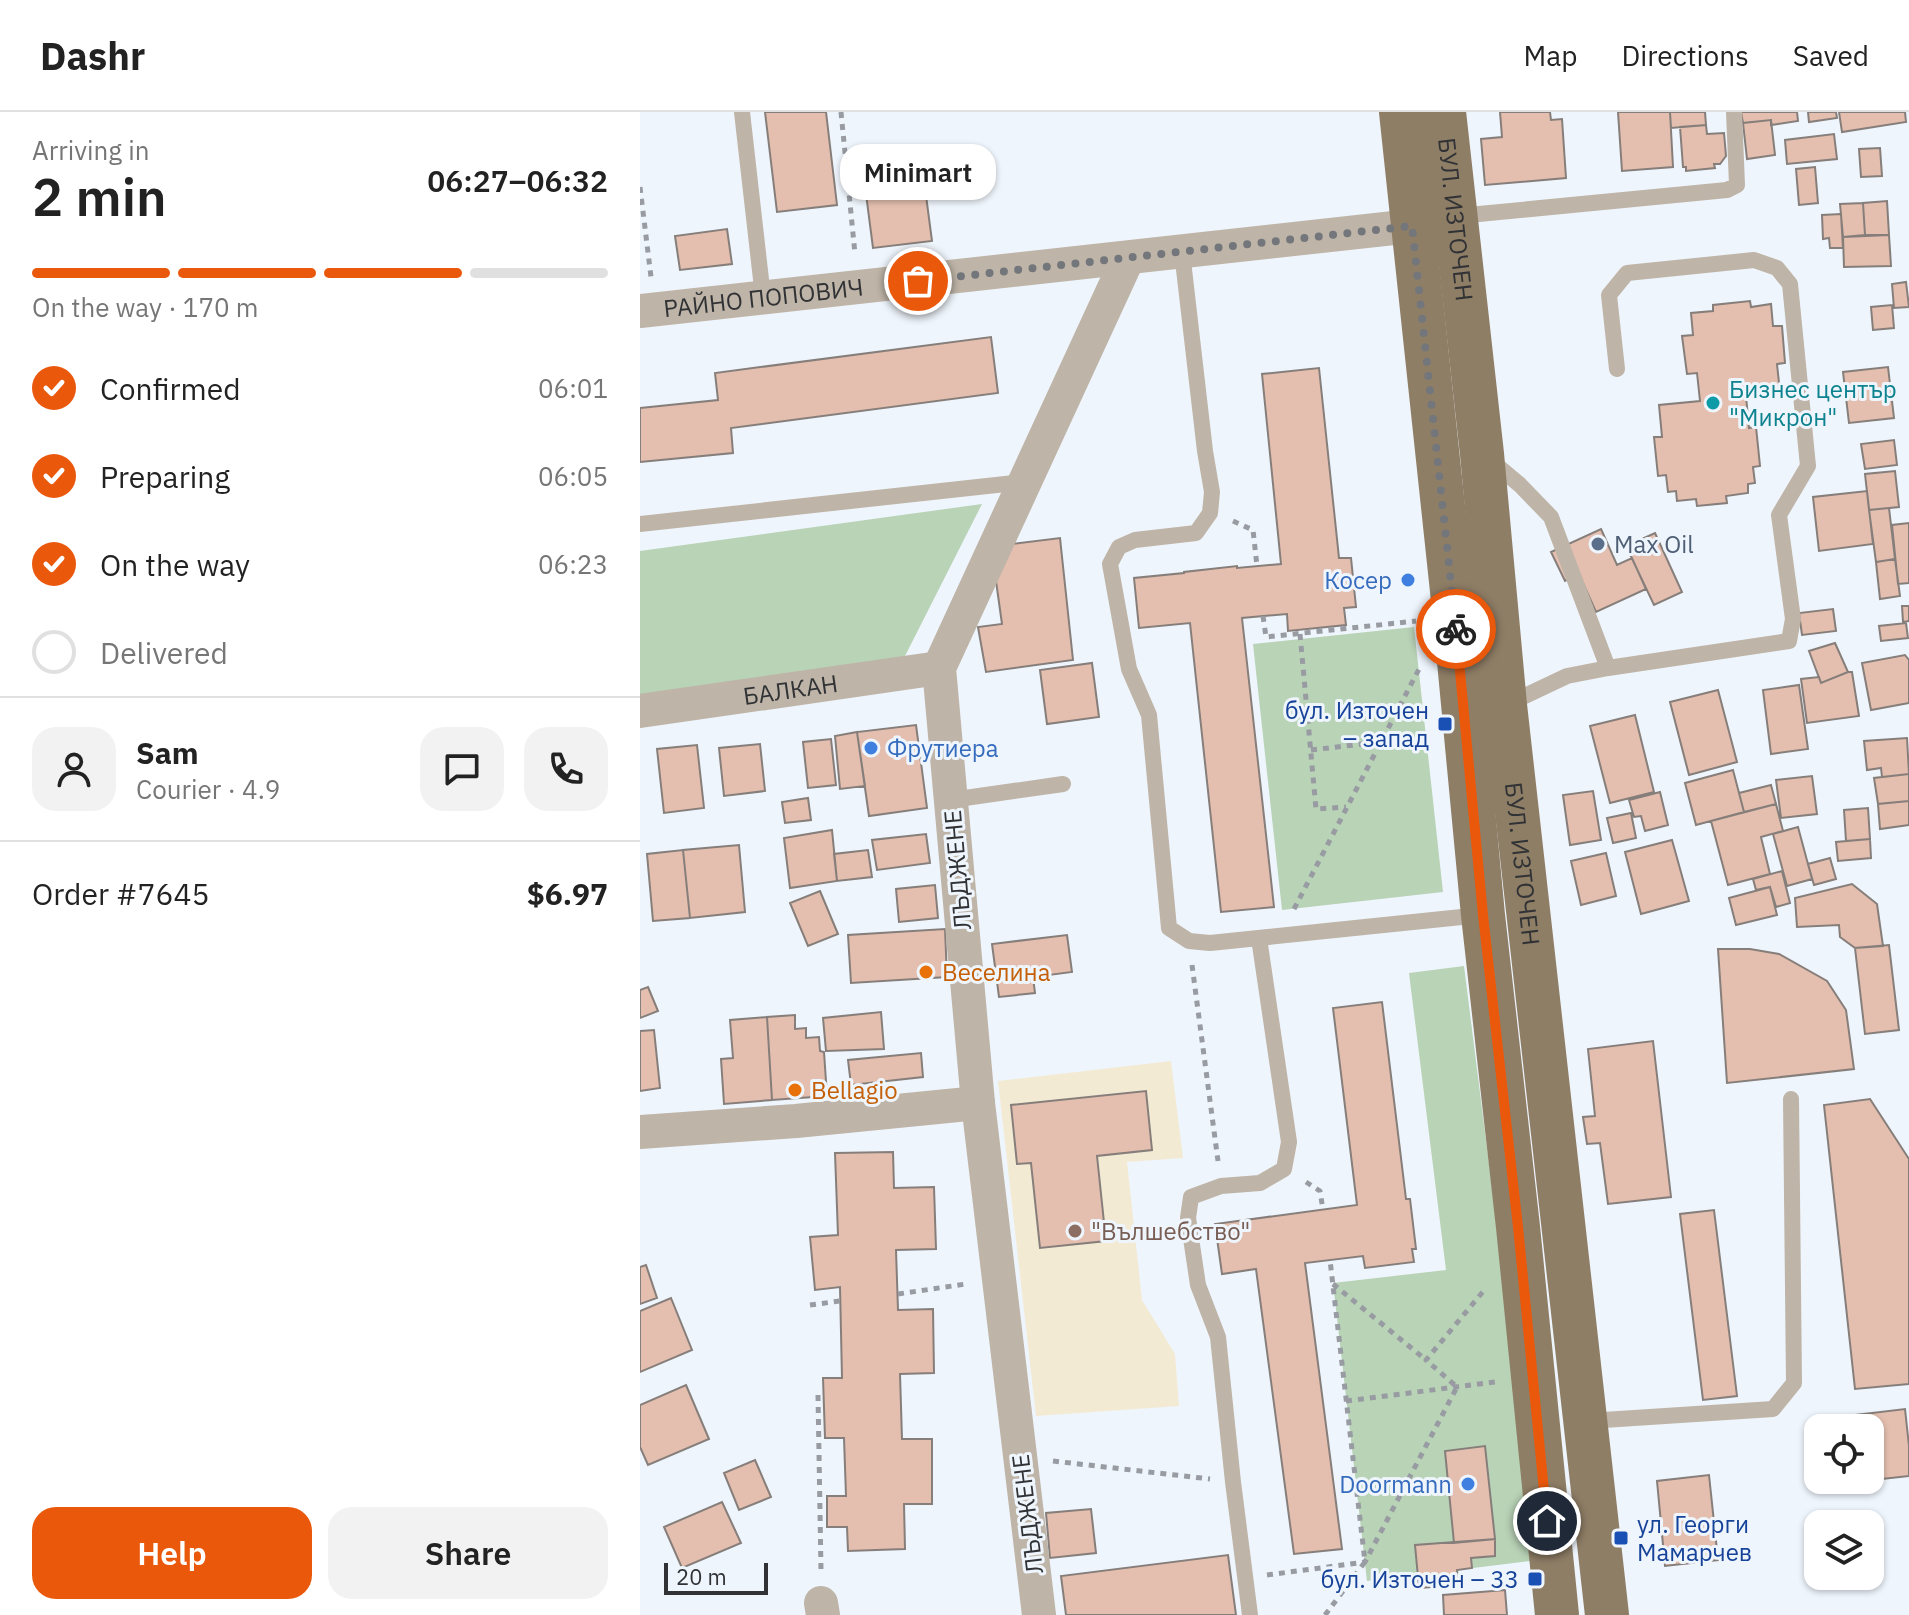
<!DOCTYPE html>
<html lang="en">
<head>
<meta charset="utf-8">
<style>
	:root { --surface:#fff; --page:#f2f2f2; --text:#222; --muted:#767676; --line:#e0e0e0; --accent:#ea580c }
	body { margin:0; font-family:"IBM Plex Sans",sans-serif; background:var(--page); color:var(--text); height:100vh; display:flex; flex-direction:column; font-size:30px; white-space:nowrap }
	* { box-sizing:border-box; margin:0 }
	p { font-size:26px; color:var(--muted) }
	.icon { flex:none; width:44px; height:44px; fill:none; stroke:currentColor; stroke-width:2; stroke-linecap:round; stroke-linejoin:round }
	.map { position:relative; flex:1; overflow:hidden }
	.details { display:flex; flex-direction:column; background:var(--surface); width:640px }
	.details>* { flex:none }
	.buttons { position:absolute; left:1164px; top:1302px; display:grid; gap:16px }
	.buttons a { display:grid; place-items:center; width:80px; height:80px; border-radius:16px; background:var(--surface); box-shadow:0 2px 6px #0004; font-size:40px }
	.scale { position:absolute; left:24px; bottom:20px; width:104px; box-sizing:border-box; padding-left:8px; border:4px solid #303235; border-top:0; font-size:22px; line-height:28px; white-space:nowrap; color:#303235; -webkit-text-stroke:6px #eff5fc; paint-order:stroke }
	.pin { position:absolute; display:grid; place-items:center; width:68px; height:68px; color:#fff; margin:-34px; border:4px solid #fff; border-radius:50%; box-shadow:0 2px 8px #0007 }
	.courier { position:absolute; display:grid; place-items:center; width:80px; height:80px; margin:-40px; border:6px solid #ea580c; border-radius:50%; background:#fff; color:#222; box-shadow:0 2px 10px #0007 }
	.bubble { position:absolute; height:56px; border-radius:24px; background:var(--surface); box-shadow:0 2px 6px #0004; font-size:26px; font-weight:600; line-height:56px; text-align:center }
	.headline em { font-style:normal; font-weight:600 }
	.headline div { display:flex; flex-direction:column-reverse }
	.headline { display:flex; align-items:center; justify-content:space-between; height:136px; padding:0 32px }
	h1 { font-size:52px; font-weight:600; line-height:60px }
	.bar { display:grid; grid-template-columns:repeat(4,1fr); gap:12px 8px; align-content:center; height:96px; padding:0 32px }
	.bar i { height:10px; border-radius:6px; background:var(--line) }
	.bar .on { background:var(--accent) }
	.bar p { grid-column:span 4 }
	.line { display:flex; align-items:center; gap:20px; padding:0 32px; border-top:2px solid var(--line) }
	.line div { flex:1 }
	.round { display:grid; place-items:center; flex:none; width:84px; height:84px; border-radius:24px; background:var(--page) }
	ol { padding:0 32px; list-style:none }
	li { display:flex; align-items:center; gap:24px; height:88px }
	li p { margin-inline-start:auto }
	li .icon { padding:8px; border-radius:50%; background:var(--accent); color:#fff; stroke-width:4 }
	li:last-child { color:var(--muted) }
	li i { width:44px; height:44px; border:4px solid var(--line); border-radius:50% }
	.action { display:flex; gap:16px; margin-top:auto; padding:16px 32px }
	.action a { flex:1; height:92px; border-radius:24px; background:var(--accent); color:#fff; font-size:32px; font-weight:600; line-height:92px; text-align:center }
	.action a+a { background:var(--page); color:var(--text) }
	header { display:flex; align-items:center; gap:48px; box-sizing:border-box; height:112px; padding:0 40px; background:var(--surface); border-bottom:2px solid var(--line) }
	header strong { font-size:38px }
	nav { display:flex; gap:44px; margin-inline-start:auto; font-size:28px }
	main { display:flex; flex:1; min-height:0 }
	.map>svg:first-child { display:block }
</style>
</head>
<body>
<header>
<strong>Dashr</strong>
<nav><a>Map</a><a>Directions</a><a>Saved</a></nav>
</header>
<main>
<section class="details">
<div class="headline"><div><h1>2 min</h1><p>Arriving in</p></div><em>06:27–06:32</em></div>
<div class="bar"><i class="on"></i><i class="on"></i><i class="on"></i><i></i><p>On the way · 170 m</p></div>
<ol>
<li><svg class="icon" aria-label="check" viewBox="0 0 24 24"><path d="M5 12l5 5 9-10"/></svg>Confirmed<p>06:01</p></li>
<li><svg class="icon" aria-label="check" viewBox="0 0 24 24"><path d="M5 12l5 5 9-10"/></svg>Preparing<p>06:05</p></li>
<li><svg class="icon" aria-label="check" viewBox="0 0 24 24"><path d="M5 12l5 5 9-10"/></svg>On the way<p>06:23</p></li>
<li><i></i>Delivered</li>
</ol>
<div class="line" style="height:144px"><a class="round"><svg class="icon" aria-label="person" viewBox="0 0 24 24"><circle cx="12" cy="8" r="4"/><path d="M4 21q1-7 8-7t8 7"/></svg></a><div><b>Sam</b><p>Courier · 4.9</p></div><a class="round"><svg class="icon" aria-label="chat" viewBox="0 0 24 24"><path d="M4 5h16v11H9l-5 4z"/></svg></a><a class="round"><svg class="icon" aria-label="phone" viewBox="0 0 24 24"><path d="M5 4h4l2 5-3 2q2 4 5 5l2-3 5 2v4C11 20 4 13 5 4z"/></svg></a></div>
<div class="line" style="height:104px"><div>Order #7645</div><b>$6.97</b></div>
<div class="action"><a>Help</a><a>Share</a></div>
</section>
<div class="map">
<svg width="1269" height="1503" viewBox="0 0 1269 1503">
	<rect width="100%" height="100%" fill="#eff5fc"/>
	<!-- education -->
	<path fill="#f3ead4" d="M531,949L543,1046L487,1050L502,1188L535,1242L539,1294L396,1304L358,969Z"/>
	<!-- green -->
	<path fill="#b9d3b7" d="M342,392L263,548L0,584V439Z
		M774,515L803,780L642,798L613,532Z
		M824,854L899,1448L727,1469L693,1171L806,1158L769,861Z"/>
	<!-- building -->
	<path fill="#e4bfaf" stroke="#867e7a" stroke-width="2" d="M125,0H186L197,93L137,100Z
		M860,0H910L911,8L922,7L926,66L845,73L841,27L862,25Z
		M978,0H1030L1033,55L982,59Z
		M1030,0H1065L1066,13L1031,16Z
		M1101,0H1157L1158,9L1131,13V8L1103,11Z
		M1168,0H1196L1197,6L1169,10Z
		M1199,0H1265L1266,10L1202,20Z
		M1131,8L1135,43L1107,47L1103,11Z
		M1066,13L1067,22L1084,21L1086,44L1080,52H1074L1075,56L1046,59V55H1043L1040,15Z
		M1194,22L1197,47L1147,52L1145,28Z
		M1240,36L1242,64L1221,65L1219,37Z
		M1175,55L1178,91L1159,93L1156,57Z
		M285,76L292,129L233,136L226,82Z
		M1247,89L1249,123H1225L1223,91Z
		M1223,91L1225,123L1203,125L1200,92Z
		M1201,102L1203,136H1190L1189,126L1183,127L1182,103Z
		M87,117L92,152L40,158L35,124Z
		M1249,123L1251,154L1204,155L1203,125Z
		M1266,170L1269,195L1254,196L1252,172Z
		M1110,189L1111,195L1131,192L1133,214H1142L1145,251L1137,252L1140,280L1106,284L1109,316L1116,315L1120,354L1113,355L1115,371L1108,372V381L1086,384L1087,391L1057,394L1056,387L1037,389L1036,379L1028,380L1026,363L1018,364L1014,325H1022L1019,293L1060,289L1057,261L1047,262L1042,224L1053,223L1051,201L1073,199V193Z
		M1252,193L1254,216L1233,218L1231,195Z
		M351,225L358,281L91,316L93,341L0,350V296L78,288L75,261Z
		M1248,255L1254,306L1209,311L1203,260Z
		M679,256L699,446H711L716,495L704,496L706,513L648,519L647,502L602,506L634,795L581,800L550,511L499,516L494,466L544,461V460L597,454V456L641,452L622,262Z
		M1254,328L1257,353L1225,357L1221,332Z
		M1255,359L1259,395L1229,398L1225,362Z
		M1227,379L1233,432L1179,439L1173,385Z
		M1249,396L1255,447L1236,450L1229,398Z
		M1269,411V471L1258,472L1252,413Z
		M961,417L977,453L992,446L1006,477L956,500L939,462L925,469L911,440Z
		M1015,421L1042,480L1014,493L986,434Z
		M420,426L433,548L346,560L338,515L362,512L355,462L371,432Z
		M1255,447L1260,484L1240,487L1236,450Z
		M1262,494H1269V509L1263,510Z
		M1193,497L1196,519L1162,523L1159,501Z
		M1266,511L1268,526L1241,529L1239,514Z
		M1195,531L1208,560L1181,571L1169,539Z
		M1265,543L1269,548V591L1231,598L1222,551Z
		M452,551L459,605L407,612L400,558Z
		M1208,560H1212L1219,604L1167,611L1161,567L1179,565L1181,571Z
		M1159,573L1168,637L1131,642L1123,578Z
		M1078,578L1097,650L1049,663L1030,590Z
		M995,603L1014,680L970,691L950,614Z
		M276,613L287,696L229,704L217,620Z
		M217,620L225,674L200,677L195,624Z
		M1267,626L1269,662L1242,665L1241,656L1227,658L1224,629Z
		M191,627L196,673L168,676L163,630Z
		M120,632L125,679L84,684L79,636Z
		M57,633L64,696L24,701L17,637Z
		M1093,658L1104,700L1056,713L1045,671Z
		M1269,662V689L1238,692L1234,666Z
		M1172,664L1177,702L1141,706L1136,668Z
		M1131,673L1136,692L1104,700L1099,681Z
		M953,679L961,728L930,733L923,683Z
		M1020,680L1028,713L1005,719L1001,704L994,705L989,688Z
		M168,686L171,708L145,711L142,690Z
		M1269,689V713L1240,717L1238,692Z
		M1136,692L1143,719L1121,725L1130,762L1088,773L1071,709Z
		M1228,696L1230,727L1206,729L1204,698Z
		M991,701L996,726L973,731L967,706Z
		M1158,715L1172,767L1147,774L1133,722Z
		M192,718L197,769L150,776L144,726Z
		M286,722L290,751L237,758L232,728Z
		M1230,727L1231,746L1198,749L1196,730Z
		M1032,728L1049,789L1001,802L985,740Z
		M99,733L105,800L50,806L43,738Z
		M43,738L50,806L13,809L7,742Z
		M228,738L232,765L197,769L194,742Z
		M966,741L976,784L941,793L931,749Z
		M1190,746L1196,767L1174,773L1168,752Z
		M1142,759L1150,791L1136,795L1130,775L1116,778L1113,767Z
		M1212,772L1237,792L1243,834L1215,836L1200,825L1199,813L1157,815L1155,786Z
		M295,773L298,806L259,810L256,777Z
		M1130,775L1137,803L1096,813L1089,786Z
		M180,779L198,822L168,834L150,791Z
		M305,817L307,865L211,871L208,823Z
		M427,823L432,860L393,865L395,881L359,885L352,832Z
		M1249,833L1259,918L1225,922L1215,836Z
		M1078,837H1110L1139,842L1187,869L1206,898L1214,957L1087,971Z
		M8,875L18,899L0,906V878Z
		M742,890L766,1087H770L776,1137H772L774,1150L725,1156L723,1144L665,1151L702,1437L654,1442L616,1157L582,1162L575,1112L717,1093L693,896Z
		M241,900L244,937L186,939L183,906Z
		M155,903V917L166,916V926L179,925L180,939L184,940L187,984L132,988L127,905Z
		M127,905L132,988L84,992L81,947L93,946L90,908Z
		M14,918L20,976L0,979V919Z
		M1013,929L1031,1085L968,1092L960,1031L947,1032L943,1005L955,1004L948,937Z
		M281,941L283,965L211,973L208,948Z
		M506,979L512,1038L457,1044L466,1129L400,1136L391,1051L377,1052L371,993Z
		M1230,987L1269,1047V1272L1215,1277L1184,993Z
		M253,1040L254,1076L294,1075L296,1137L256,1138L258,1198L293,1197L294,1261L260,1262L262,1327H292V1392H264L265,1437L208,1439L207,1415H187V1384H206L204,1326H185L183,1266H202L200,1175L175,1178L170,1125L198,1123L195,1041Z
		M1074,1098L1097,1284L1063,1288L1040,1102Z
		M6,1153L17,1186L0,1192V1155Z
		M31,1186L52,1238L0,1260V1199Z
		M46,1273L69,1327L8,1353L0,1335V1293Z
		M1265,1297L1269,1334V1364L1206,1371V1368H1230V1316H1200L1199,1305Z
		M845,1334L855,1427L814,1431L805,1339Z
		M115,1348L131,1385L99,1398L84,1361Z
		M1069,1363L1078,1448L1025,1454L1017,1369Z
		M82,1390L101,1431L42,1456L24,1415Z
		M451,1397L456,1441L410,1446L406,1401Z
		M855,1427V1444L831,1446L832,1456L817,1458L818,1468L806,1469V1474L779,1476L775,1433Z
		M588,1443L596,1503H426L421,1464Z
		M865,1478L867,1503H804L803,1483Z"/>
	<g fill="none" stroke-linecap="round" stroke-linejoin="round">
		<!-- path -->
		<path stroke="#989ca2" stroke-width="5" stroke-dasharray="6 6" stroke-linecap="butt" d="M201,0L215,142
			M0,75L11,165
			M593,409L613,418L617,454
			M623,504L626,525L776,509
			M660,522L676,697L706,695
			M671,638L740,630
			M654,797L779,557
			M552,853L578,1049
			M666,1070L680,1079L683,1098
			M693,1172L786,1248
			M258,1182L326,1172
			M170,1193L200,1189
			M178,1283L181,1458
			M706,1289L855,1270
			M413,1349L570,1367
			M627,1463L725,1450L817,1275L786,1248L846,1176
			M685,1503L725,1450L690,1148"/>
		<!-- lane -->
		<path stroke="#beb4a7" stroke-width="16" d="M102,0L123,185
			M818,104L1087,78L1097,73L1094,0
			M542,140L565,339L572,380L570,401L556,421L495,428L479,435L470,452L489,557L509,603L529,816L549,829L570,831L841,803
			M849,347L880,373L911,405L968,556
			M0,412L384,370
			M866,593L927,564L968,556L1149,529L1153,507L1139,403L1168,354L1150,172L1137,156L1114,148L987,161L969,183L977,257
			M311,688L423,672
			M948,1309L1133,1297L1154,1271L1151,987
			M610,1503L593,1370L578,1225L558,1173L548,1106L551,1085L581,1074L620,1071L644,1057L649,1030L619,826"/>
		<!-- street -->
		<g stroke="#beb4a7" stroke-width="34">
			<path id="s1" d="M0,199L772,114"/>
			<path id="s2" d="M0,599L299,556"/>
			<path d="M0,1020L156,1009L338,991"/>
			<path d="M181,1491L183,1503"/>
			<path d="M399,1503L338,991L299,556L488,146"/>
		</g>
		<!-- primary -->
		<g stroke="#8f7e66" stroke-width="44">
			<path d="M761,0L815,507L843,803L878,1115L917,1503"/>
			<path id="s3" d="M804,0L842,342L865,593L967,1503"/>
		</g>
	</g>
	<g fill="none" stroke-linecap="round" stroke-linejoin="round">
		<!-- done -->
		<path stroke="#73767b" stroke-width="8" stroke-dasharray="0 14.4" d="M278,169L772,114L816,517"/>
		<!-- route -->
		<path stroke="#ea580c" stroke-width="10" d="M816,517L843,803L878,1115L907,1409"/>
	</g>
	<!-- markers -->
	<circle fill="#0f9aa8" stroke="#eff5fc" stroke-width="3" cx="1073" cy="291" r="8"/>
	<circle fill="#5c6f8a" stroke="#eff5fc" stroke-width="3" cx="958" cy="432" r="8"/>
	<g fill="#3f7fe0" stroke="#eff5fc" stroke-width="3">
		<circle cx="768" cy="468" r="8"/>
		<circle cx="231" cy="636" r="8"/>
		<circle cx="828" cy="1372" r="8"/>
	</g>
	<g fill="#1a4fb4" stroke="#eff5fc" stroke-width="3">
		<rect x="797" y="604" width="16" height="16" rx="4"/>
		<rect x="973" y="1418" width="16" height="16" rx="4"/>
		<rect x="887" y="1459" width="16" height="16" rx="4"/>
	</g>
	<g fill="#e8710a" stroke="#eff5fc" stroke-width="3">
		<circle cx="286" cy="860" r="8"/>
		<circle cx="155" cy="978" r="8"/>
	</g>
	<circle fill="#8d6e63" stroke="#eff5fc" stroke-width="3" cx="435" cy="1119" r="8"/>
	<g text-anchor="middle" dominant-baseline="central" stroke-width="6" stroke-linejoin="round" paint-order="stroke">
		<!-- street labels -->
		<g font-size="24" fill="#303235" stroke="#eff5fc">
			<text stroke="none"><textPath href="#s3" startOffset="108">БУЛ. ИЗТОЧЕН</textPath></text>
			<text stroke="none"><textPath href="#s1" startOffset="124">РАЙНО ПОПОВИЧ</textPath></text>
			<text stroke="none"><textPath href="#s2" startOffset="152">БАЛКАН</textPath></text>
			<text stroke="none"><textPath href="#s3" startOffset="756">БУЛ. ИЗТОЧЕН</textPath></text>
			<text transform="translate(317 758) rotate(-95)">ЛЪДЖЕНЕ</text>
			<text transform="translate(387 1402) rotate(-97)">ЛЪДЖЕНЕ</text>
		</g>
		<!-- culture labels -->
		<g font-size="24" fill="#0d838f" stroke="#eff5fc" text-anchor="start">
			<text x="1089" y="277">Бизнес център<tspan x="1089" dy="28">"Микрон"</tspan></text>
		</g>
		<!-- service labels -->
		<g font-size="24" fill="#4e5e75" stroke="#eff5fc" text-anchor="start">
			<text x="974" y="432">Max Oil</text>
		</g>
		<!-- shop labels -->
		<g font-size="24" fill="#366cbe" stroke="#eff5fc" text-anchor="end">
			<text x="752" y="468">Косер</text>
			<text x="247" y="636" text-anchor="start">Фрутиера</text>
			<text x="812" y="1372">Doormann</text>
		</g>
		<!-- transit labels -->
		<g font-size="24" fill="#164399" stroke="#eff5fc" text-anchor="end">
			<text x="789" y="598">бул. Източен<tspan x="789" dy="28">– запад</tspan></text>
			<text x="997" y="1412" text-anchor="start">ул. Георги<tspan x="997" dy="28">Мамарчев</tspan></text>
			<text x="879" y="1467">бул. Източен – 33</text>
		</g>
		<!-- food labels -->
		<g font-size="24" fill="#c56008" stroke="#eff5fc" text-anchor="start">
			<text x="302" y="860">Веселина</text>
			<text x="171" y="978">Bellagio</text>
		</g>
		<!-- education labels -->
		<g font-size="24" fill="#785e54" stroke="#eff5fc" text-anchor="start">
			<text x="451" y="1119">"Вълшебство"</text>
		</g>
	</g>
</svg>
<div class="buttons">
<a><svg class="icon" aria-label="locate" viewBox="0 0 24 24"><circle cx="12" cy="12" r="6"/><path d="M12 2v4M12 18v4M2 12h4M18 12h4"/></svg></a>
<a><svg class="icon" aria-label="layers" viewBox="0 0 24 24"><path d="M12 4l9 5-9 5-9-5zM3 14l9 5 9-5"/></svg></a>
</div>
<div class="scale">20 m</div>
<div class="pin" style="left:278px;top:169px;background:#ea580c"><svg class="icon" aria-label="bag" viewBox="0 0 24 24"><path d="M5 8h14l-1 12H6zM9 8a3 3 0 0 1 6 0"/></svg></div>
<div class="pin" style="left:907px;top:1409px;background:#1f2937"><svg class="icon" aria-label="home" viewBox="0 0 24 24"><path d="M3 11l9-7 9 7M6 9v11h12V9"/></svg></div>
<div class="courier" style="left:816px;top:517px"><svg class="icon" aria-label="bike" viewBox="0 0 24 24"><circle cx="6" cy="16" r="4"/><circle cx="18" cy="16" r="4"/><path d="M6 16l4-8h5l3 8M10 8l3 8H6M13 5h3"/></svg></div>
<div class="bubble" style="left:200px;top:32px;width:156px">Minimart</div>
</div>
</main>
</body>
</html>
